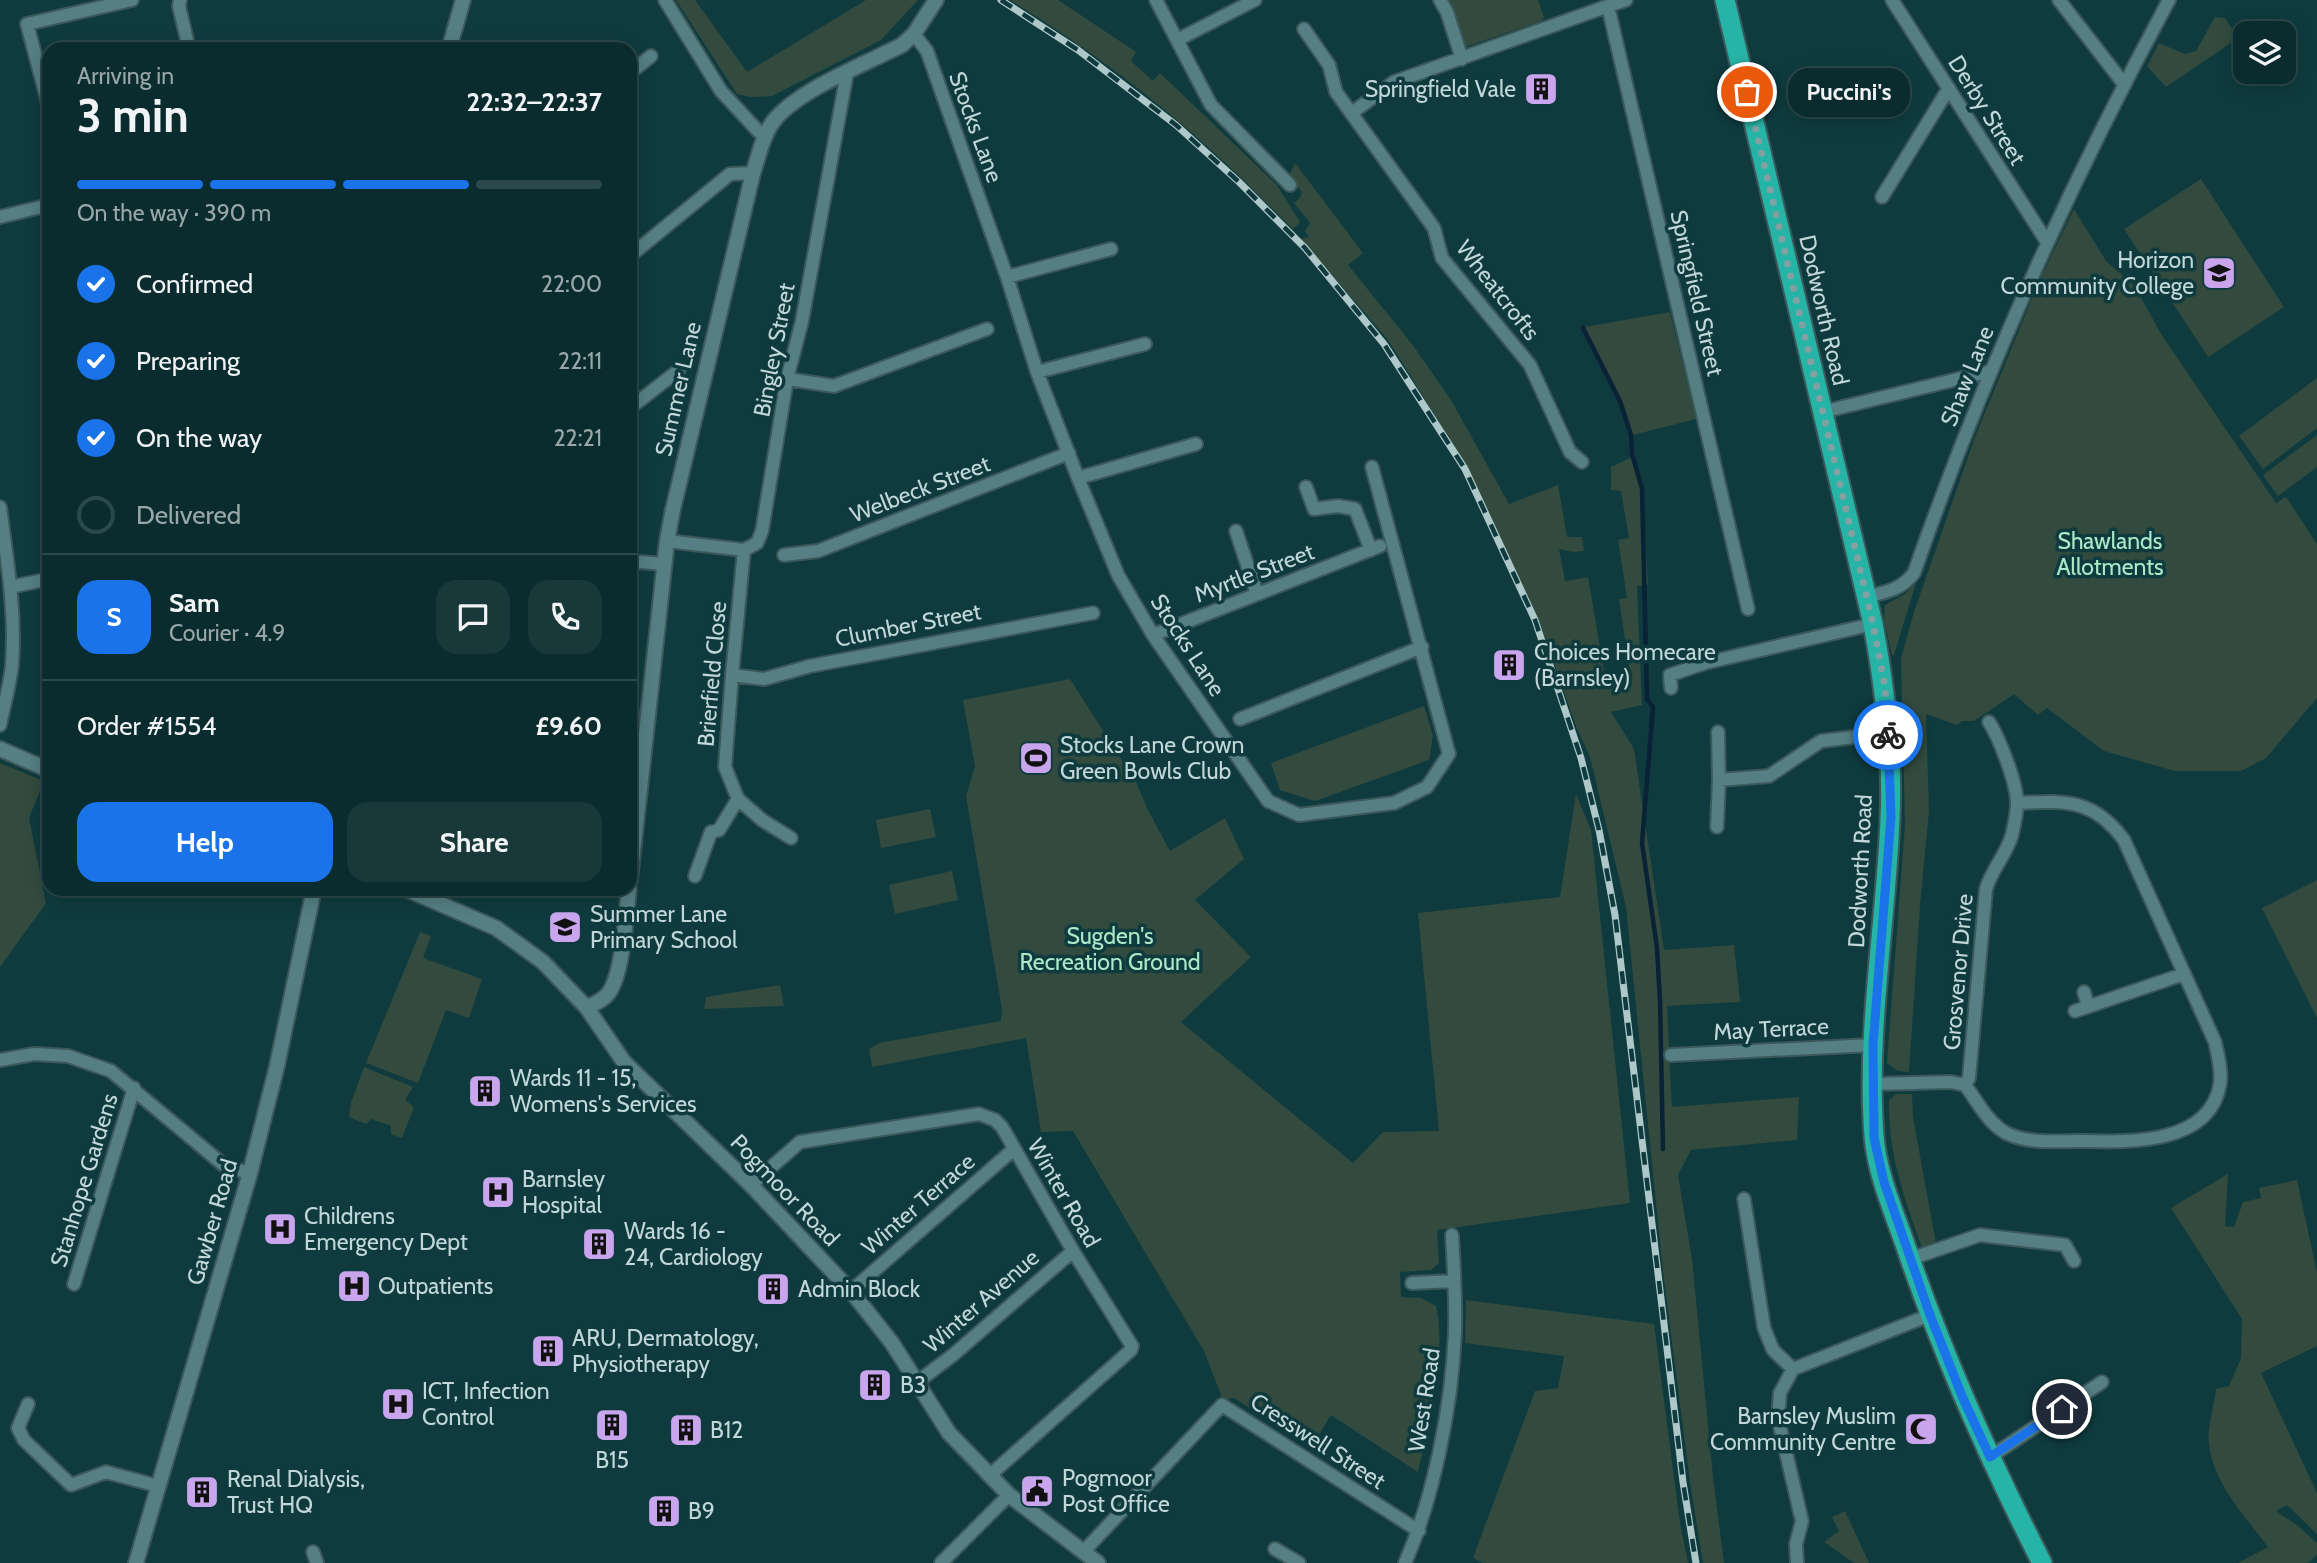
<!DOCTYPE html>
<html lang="en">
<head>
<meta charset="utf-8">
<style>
	:root { --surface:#0b2c2e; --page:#19383a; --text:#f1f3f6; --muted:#9aa7aa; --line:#2b484a; --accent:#1a73e8 }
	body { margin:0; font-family:Cabin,sans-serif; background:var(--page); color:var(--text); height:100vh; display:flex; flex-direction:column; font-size:26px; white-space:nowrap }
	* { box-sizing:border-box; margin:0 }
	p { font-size:23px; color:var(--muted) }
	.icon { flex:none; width:38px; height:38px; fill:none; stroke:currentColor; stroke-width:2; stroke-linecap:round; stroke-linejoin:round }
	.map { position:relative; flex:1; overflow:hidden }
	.sheet { position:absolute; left:42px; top:42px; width:595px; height:854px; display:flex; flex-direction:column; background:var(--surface); border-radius:21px; box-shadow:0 4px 18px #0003,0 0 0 2px var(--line) }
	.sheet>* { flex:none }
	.tools { position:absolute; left:2233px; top:21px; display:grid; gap:14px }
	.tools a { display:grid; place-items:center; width:63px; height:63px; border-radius:14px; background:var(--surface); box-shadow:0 4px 18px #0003,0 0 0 2px var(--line); font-size:35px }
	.pin { position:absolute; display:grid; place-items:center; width:60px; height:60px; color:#fff; margin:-30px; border:4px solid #fff; border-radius:50%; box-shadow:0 2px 7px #0007 }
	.courier { position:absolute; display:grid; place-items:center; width:70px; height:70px; margin:-35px; border:5px solid #1a73e8; border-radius:50%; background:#fff; color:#222; box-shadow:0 2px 9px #0007 }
	.bubble { position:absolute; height:49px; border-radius:21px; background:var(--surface); box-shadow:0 4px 18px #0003,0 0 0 2px var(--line); font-size:23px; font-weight:700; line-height:49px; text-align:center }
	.summary em { font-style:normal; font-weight:700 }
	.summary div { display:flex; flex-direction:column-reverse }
	.summary { display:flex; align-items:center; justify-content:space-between; height:119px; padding:0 35px }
	h1 { font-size:46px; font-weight:700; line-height:52px }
	.bar { display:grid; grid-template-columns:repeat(4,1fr); gap:10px 7px; align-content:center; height:84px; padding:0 35px }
	.bar i { height:9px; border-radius:5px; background:var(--line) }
	.bar .current { background:var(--accent) }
	.bar p { grid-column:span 4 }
	.line { display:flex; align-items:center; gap:18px; padding:0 35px; border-top:2px solid var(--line) }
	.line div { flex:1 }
	.round { display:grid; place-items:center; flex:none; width:74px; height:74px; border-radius:21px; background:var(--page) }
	ol { padding:0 35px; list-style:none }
	li { display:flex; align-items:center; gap:21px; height:77px }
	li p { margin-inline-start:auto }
	li .icon { padding:7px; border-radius:50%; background:var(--accent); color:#fff; stroke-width:4 }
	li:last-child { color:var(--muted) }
	li i { width:38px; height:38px; border:4px solid var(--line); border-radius:50% }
	.cta { display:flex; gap:14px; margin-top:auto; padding:14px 35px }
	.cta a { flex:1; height:80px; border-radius:21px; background:var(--accent); color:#fff; font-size:28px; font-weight:700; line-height:80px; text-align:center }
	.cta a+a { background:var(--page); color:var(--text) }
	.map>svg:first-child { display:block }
</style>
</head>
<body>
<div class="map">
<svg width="2317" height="1563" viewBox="0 0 2317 1563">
	<rect width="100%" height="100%" fill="#0f3b3e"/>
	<!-- green -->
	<path fill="#324b3e" d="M676,0H695L747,72L866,0H918L881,40L772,96L751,97L737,94Z
		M1010,0H1058L1136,52L1131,61L1153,81L1160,73L1277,185L1300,222L1293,229C1266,203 1240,176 1212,151C1150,94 1082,44 1010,0Z
		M1447,0H1538L1544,17L1541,21L1465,47L1452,8Z
		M2215,17L2225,18L2238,38L2166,87L2147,66L2159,43L2185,54L2196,51Z
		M1295,163L1363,253L1348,265L1412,344L1451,400L1509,504L1558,485L1567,537H1582L1584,551L1573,552L1559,549L1565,581L1588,577L1606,683L1631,680L1619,599L1627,598L1618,540L1629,538L1621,491L1611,490V467L1632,457L1642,485L1648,584L1637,586L1642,705L1611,712L1634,749L1664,950L1734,945L1740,1002L1667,1006L1672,1107L1799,1097L1797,1140L1691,1150L1678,1175L1692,1259L1713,1477L1724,1563H1703L1690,1482L1663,1272L1626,907L1590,757L1577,729L1538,618L1467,467L1388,340L1301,239L1309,237L1305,231L1310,223L1294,203L1300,198L1302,192L1289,176Z
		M2201,179L2284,307L2208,357L2124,229Z
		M2074,209L2106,261L2134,285L2161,334L2276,503L2286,497L2317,544V698L2266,758L2241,771H2175L2104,751L2047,708L2038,715L2014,694L1974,721H1962L1957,725L1926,714L1929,811L1920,905L1909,1072L1898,1071L1887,1063L1905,825L1901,658L1914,612L1975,437L2040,279Z
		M1670,312L1696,419L1633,435L1621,400L1585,327Z
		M2317,378V428L2263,469L2239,436Z
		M2317,435V467L2278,496L2263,475Z
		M1916,583L1894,655H1892L1884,619L1885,605L1905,594Z
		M1070,679L1136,782L1147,808L1170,851L1225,818L1244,859L1195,900L1251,957L1181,1022L1353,1163L1383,1132L1439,1131L1418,913L1560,897L1576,794L1591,830L1630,1203L1437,1230L1439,1263L1431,1270L1400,1272L1401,1297L1421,1298L1436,1306C1447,1354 1429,1424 1418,1472L1331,1415L1312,1447L1234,1398L1223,1400L1204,1351L1073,1131L1041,1132L1026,1038L872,1067L869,1049L879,1043L1001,1021L1002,1009L966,796L975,766L963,700Z
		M1424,706L1433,735L1429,760L1315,801L1280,790L1271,763Z
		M0,763L44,781L29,818L46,903L0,967Z
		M930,809L936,837L881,848L876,820Z
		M952,871L958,900L895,914L889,885Z
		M2317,880V1018L2262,908Z
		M420,932L431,936L423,958L482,979L469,1018L446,1010L418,1083L366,1063Z
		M780,985L784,1006L704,1009L706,997Z
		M364,1067L413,1087L405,1100L414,1107L402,1138L391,1134V1126L371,1119L366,1124L349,1117L351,1103Z
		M1896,1094H1912L1913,1117L1936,1244L1922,1248C1904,1198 1888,1154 1889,1100Z
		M2228,1174L2225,1226L2234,1227L2243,1202L2261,1198L2259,1188L2297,1180L2317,1273V1346L2261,1373L2317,1493V1534L2287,1505L2276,1511L2298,1526L2317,1543V1555L2308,1563H2238L2268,1547C2245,1516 2213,1483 2209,1444C2207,1427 2214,1406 2216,1389L2229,1386L2241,1358L2242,1319L2171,1208Z
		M1466,1300L1654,1324L1680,1523L1688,1563H1483L1473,1558L1535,1391L1558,1388L1564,1356L1465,1343Z
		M1845,1511L1869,1563H1854L1824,1542L1839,1531L1832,1517Z"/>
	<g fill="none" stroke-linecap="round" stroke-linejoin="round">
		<!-- stream -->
		<path stroke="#092235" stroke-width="4.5" d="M1583,328L1620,401L1631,435L1632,454L1642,489L1647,699L1653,707L1642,843L1657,948L1660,1001L1663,1149"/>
		<!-- minor casing -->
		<g stroke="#3b585a" stroke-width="16">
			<path id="minor" d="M180,0L179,6L189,49
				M665,0L721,91L758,131L765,135
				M1156,0L1211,105L1290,185
				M1440,0L1447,12L1462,59
				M1626,0L1608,6L1748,609
				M1892,0L2047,242
				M2059,0L2124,84
				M1304,29L1329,65L1336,92L1434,228L1442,258L1530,365L1570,452L1582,462
				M914,34L927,51L1007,277L1037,372L1078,478L1118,575L1153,635L1268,801L1299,815L1394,803L1427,787L1449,754L1372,467
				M1177,40L1255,0
				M630,73L651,56
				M49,107L27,24L132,0
				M1353,112L1394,82L1608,6
				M1882,197L1949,88
				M0,217L49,205
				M630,256L730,174L753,173
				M1007,277L1111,249
				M1037,372L1145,344
				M787,379L834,386L987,329
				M630,408L679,370
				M1822,412L1991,371
				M1078,478L1196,444
				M1306,487L1314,509L1338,506L1355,509L1371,550
				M0,507C7,560 16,612 12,665C10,685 4,705 0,725
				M1236,531L1257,594
				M667,541L744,550L757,543L762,531L787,379L802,321L847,73
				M744,550L732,675L725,767L738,799L762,820L791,838
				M784,555L818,551L1069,453
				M630,565L640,562L664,564
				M10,587L49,579
				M1866,597C1886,592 1901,590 1914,573C1983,375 2069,185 2169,0
				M1153,635L1380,546
				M732,675L764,679L810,666L1093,613
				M1671,688L1670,675L1705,663L1873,624
				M1240,719L1422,647
				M1719,780L1769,776L1821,741L1888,733
				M1717,827L1719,780L1718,732
				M695,876L711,832L719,830L738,799
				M2084,992L2088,1006
				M2075,1011L2184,974
				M1671,1055L1873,1045
				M0,1060L34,1054L68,1056L111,1071L226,1167L250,1173
				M1873,1084L1951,1082L1965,1085L1969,1078L1986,889C1992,869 2006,855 2012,835C2014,826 2017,813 2017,803C2017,784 2000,739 1989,722
				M1965,1085C1978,1102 1987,1122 2006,1133C2028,1144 2057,1141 2080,1141C2126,1142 2210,1146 2220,1084C2222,1070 2218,1056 2215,1042L2124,840C2093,798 2065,801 2017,803
				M751,1185L800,1142L979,1114L995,1120L1002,1127L1073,1251L1132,1346L1131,1350L989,1476
				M1744,1199L1764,1328L1773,1350L1793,1369
				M1910,1259L1980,1235L2065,1245L2074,1261
				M1412,1283L1454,1281
				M74,1284L134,1088
				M851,1291L1014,1149
				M916,1383L953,1355L1073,1251
				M28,1404L18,1428L24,1440L71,1485L106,1472L158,1486
				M1990,1457L2102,1382
				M1275,1549L1299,1563
				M1084,1551L1222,1405L1419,1531
				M313,1552L317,1563
				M941,1563L1009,1495
				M1405,1563C1434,1497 1452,1405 1455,1332C1456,1300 1454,1268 1452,1235
				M1797,1563L1796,1544L1802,1521L1778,1418L1780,1393L1793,1369L1930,1315"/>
		</g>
		<!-- tertiary casing -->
		<g stroke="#3b585a" stroke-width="18">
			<path id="tertiary" d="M449,49L463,0
				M0,749L49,770
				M630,880L667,541L673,509L753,173C759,155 763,133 776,118C803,88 865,64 902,45L914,34L936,0
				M406,889L496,928L543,962L587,1008L624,1062L751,1185L851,1291L892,1343L949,1433L1009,1495L1098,1563
				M587,1008C593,1004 601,1001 606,996C623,980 626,913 629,889
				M136,1563L250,1173L277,1066L314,889"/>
		</g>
		<!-- trunk casing -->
		<g stroke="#3b585a" stroke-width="23">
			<path id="trunk" d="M1725,0L1873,624C1885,688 1893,754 1890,819C1886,924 1866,1030 1874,1136C1877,1174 1894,1212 1906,1247C1943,1356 1990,1461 2042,1563"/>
		</g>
		<!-- minor -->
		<use href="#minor" stroke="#557f83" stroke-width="12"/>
		<!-- tertiary -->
		<use href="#tertiary" stroke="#557f83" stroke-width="14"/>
		<!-- trunk -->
		<use href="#trunk" stroke="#26b4a6" stroke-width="19"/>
		<!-- rail casing -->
		<g stroke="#aec7c9" stroke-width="7">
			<path id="rail" d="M1001,0L1078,50L1176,125L1239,182L1305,248L1384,344L1465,469L1535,620L1581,758L1599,830L1615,915L1683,1482L1696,1563"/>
		</g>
		<!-- rail -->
		<use href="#rail" stroke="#0f3b3e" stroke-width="4.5" stroke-dasharray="13" stroke-linecap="butt"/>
	</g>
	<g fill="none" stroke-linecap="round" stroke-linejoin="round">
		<!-- done -->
		<path stroke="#83a0a3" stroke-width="7" stroke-dasharray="0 12.6" d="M1747,92L1873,624L1885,687L1888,735"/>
		<!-- route -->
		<path stroke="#1a73e8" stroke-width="9" d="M1888,735L1891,817L1873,1045L1874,1138L1884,1182L1930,1315L1962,1396L1990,1457L2062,1409"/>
	</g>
	<!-- icons -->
	<defs>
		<g id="building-square" transform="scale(1.75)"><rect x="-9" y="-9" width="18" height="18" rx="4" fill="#c9a5ee" stroke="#0f3b3e"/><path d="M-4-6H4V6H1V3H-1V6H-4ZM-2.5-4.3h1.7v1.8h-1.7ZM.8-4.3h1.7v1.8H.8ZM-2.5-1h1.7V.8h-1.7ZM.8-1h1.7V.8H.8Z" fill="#111"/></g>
		<g id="school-square" transform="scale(1.75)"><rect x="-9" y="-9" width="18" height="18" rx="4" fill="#c9a5ee" stroke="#0f3b3e"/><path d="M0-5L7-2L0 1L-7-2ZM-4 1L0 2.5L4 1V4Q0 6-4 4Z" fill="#111"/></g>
		<g id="stadium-square" transform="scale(1.75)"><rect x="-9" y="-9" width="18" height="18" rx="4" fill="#c9a5ee" stroke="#0f3b3e"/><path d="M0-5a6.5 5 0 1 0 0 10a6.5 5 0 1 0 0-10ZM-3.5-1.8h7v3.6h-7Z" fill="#111"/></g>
		<g id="hospital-square" transform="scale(1.75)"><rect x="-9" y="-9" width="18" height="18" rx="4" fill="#c9a5ee" stroke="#0f3b3e"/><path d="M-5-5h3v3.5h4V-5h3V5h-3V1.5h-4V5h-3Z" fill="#111"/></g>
		<g id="mosque-square" transform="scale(1.75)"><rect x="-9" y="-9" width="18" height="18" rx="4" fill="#c9a5ee" stroke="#0f3b3e"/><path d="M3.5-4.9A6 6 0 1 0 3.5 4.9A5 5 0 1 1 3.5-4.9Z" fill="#111"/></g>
		<g id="civic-square" transform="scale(1.75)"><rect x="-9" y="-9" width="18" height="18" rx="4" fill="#c9a5ee" stroke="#0f3b3e"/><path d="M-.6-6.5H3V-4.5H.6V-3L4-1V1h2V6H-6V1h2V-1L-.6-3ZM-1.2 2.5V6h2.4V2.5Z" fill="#111"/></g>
	</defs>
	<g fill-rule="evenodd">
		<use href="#building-square" x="1541" y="89"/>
		<use href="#school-square" x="2219" y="273"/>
		<use href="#building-square" x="1509" y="665"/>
		<use href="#stadium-square" x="1036" y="758"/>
		<use href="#school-square" x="565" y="927"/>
		<use href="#building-square" x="485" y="1091"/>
		<use href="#hospital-square" x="498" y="1192"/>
		<use href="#hospital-square" x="280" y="1229"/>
		<use href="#building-square" x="599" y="1244"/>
		<use href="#hospital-square" x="354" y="1286"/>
		<use href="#building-square" x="773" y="1289"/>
		<use href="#building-square" x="548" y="1351"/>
		<use href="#building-square" x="875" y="1385"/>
		<use href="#hospital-square" x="398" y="1404"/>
		<use href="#building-square" x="612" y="1425"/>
		<use href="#mosque-square" x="1921" y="1429"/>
		<use href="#building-square" x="686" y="1430"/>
		<use href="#civic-square" x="1037" y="1491"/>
		<use href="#building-square" x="202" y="1492"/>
		<use href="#building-square" x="664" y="1511"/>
	</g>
	<g text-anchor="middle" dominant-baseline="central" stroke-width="7" stroke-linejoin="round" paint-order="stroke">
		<!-- poi labels -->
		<g font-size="23" fill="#c1d7d9" stroke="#0f3b3e" text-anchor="start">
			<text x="1516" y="89" text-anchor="end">Springfield Vale</text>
			<text x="2194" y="260" text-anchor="end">Horizon<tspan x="2194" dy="26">Community College</tspan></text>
			<text x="1534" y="652">Choices Homecare<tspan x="1534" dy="26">(Barnsley)</tspan></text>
			<text x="1060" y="745">Stocks Lane Crown<tspan x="1060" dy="26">Green Bowls Club</tspan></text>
			<text x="590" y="914">Summer Lane<tspan x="590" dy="26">Primary School</tspan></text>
			<text x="510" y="1078">Wards 11 - 15,<tspan x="510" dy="26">Womens's Services</tspan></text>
			<text x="522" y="1179">Barnsley<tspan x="522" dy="26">Hospital</tspan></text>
			<text x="304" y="1216">Childrens<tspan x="304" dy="26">Emergency Dept</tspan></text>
			<text x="624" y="1231">Wards 16 -<tspan x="624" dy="26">24, Cardiology</tspan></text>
			<text x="378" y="1286">Outpatients</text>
			<text x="798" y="1289">Admin Block</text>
			<text x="572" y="1338">ARU, Dermatology,<tspan x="572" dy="26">Physiotherapy</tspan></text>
			<text x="900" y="1385">B3</text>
			<text x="422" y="1391">ICT, Infection<tspan x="422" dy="26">Control</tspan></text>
			<text x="1896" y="1416" text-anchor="end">Barnsley Muslim<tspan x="1896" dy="26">Community Centre</tspan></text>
			<text x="710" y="1430">B12</text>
			<text x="612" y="1460" text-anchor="middle">B15</text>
			<text x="1062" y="1478">Pogmoor<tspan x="1062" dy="26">Post Office</tspan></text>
			<text x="227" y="1479">Renal Dialysis,<tspan x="227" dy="26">Trust HQ</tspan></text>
			<text x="688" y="1511">B9</text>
		</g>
		<!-- street labels -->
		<g font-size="23" fill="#c1d7d9" stroke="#0f3b3e">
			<text transform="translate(1987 110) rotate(58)">Derby Street</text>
			<text transform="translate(976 127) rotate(70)">Stocks Lane</text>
			<text transform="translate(1498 290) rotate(52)">Wheatcrofts</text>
			<text transform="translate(1697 293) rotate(77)">Springfield Street</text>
			<text transform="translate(1824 310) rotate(77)">Dodworth Road</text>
			<text transform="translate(774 350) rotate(-79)">Bingley Street</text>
			<text transform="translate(1967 376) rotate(-68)">Shaw Lane</text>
			<text transform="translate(678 389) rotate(-77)">Summer Lane</text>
			<text transform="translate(920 489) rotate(-21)">Welbeck Street</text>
			<text transform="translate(1254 573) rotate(-21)">Myrtle Street</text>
			<text transform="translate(908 625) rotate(-11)">Clumber Street</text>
			<text transform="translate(1188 645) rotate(57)">Stocks Lane</text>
			<text transform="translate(712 674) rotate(-85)">Brierfield Close</text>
			<text transform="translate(1860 871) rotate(-87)">Dodworth Road</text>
			<text transform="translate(1958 972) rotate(-85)">Grosvenor Drive</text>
			<text transform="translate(1771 1029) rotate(-3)">May Terrace</text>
			<text transform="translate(84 1180) rotate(-73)">Stanhope Gardens</text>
			<text transform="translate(785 1190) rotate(46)">Pogmoor Road</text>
			<text transform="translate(1064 1193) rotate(60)">Winter Road</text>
			<text transform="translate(918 1204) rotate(-41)">Winter Terrace</text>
			<text transform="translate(212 1222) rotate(-74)">Gawber Road</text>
			<text transform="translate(981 1301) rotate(-41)">Winter Avenue</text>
			<text transform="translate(1424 1400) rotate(-81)">West Road</text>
			<text transform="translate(1318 1441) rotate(33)">Cresswell Street</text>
		</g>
		<!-- park labels -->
		<g font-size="23" fill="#abe9c8" stroke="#0f3b3e">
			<text x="2110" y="541">Shawlands<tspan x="2110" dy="26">Allotments</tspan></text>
			<text x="1110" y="936">Sugden's<tspan x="1110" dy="26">Recreation Ground</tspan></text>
		</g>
	</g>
</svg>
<div class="tools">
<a><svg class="icon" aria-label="layers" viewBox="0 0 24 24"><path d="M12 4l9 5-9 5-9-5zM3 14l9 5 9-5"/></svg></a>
</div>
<div class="pin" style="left:1747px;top:92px;background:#ea580c"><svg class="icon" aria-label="bag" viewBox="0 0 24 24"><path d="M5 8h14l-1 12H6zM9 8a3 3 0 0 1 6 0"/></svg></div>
<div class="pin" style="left:2062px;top:1409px;background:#1f2937"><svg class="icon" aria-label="home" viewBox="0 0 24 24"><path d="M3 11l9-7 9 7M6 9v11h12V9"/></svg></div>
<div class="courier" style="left:1888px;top:735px"><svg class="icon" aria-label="bike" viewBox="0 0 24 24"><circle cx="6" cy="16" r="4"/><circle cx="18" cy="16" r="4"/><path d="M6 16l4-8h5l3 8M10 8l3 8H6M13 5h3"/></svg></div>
<div class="bubble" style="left:1788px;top:68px;width:122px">Puccini's</div>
<section class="sheet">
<div class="summary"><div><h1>3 min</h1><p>Arriving in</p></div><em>22:32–22:37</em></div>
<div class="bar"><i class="current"></i><i class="current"></i><i class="current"></i><i></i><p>On the way · 390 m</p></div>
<ol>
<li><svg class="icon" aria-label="check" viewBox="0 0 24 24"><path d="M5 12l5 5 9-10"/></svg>Confirmed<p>22:00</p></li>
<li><svg class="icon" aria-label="check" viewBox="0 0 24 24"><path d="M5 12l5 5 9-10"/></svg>Preparing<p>22:11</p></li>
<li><svg class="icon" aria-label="check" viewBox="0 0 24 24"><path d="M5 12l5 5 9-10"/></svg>On the way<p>22:21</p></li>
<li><i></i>Delivered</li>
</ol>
<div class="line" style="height:126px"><b class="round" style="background:var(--accent);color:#fff">S</b><div><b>Sam</b><p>Courier · 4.9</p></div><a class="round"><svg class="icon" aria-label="chat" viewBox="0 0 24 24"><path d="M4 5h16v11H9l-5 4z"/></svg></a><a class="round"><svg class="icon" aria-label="phone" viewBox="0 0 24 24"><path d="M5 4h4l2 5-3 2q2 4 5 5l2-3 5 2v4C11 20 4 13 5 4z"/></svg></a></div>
<div class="line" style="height:91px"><div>Order #1554</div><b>£9.60</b></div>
<div class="cta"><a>Help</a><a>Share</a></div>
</section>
</div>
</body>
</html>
